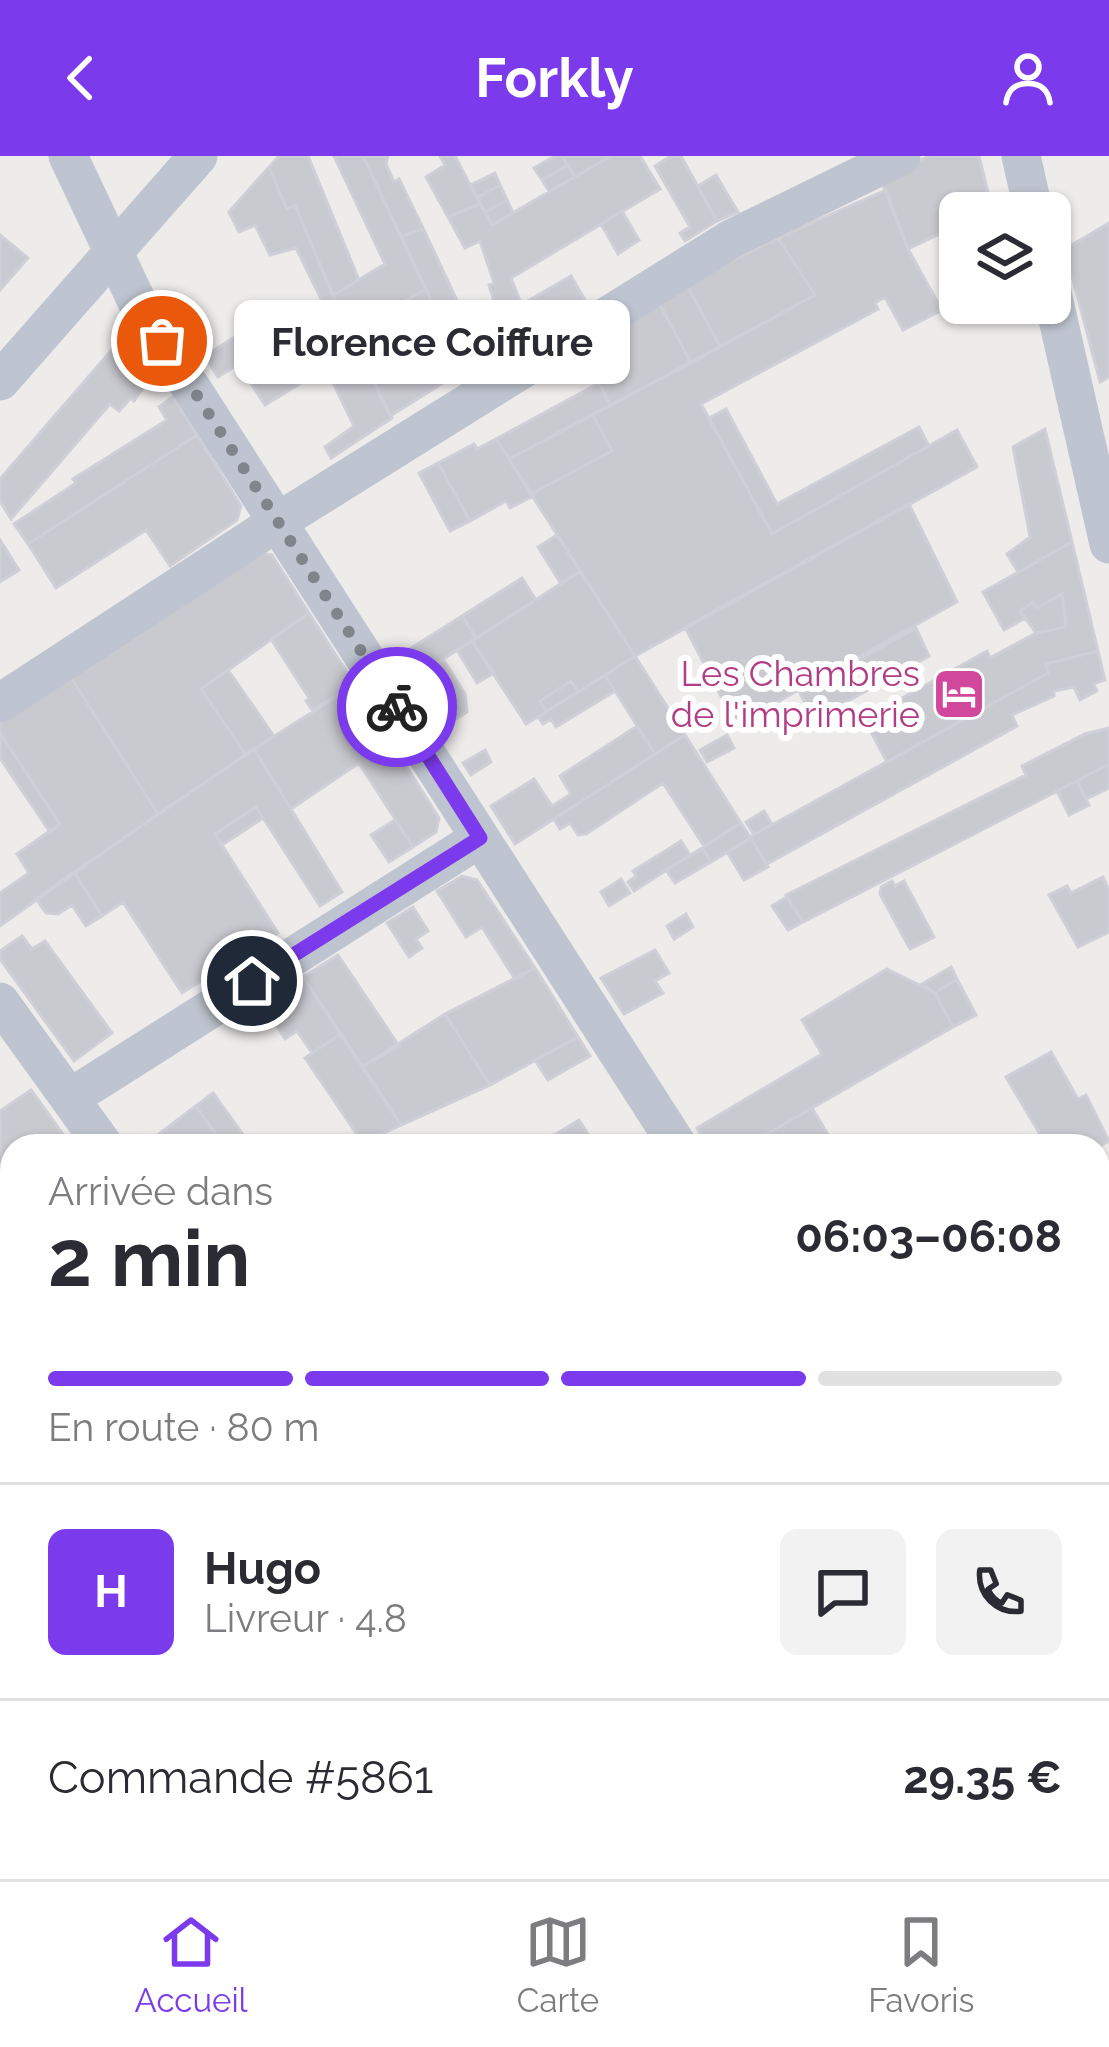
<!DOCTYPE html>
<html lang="fr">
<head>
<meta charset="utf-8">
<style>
	:root { --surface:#fff; --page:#f2f2f3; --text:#2b2b33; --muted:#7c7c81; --line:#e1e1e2; --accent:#7c3aed }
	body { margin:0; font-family:Raleway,sans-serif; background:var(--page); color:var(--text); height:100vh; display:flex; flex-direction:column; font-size:45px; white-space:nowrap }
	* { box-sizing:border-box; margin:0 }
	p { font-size:39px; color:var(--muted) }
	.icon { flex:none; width:66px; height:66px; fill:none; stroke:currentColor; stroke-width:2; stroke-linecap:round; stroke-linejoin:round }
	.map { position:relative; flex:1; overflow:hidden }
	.panel { position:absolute; left:0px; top:978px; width:1110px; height:747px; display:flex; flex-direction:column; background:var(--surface); border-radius:36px 36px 0 0; box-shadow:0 3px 9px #0004 }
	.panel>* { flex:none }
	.controls { position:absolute; left:939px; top:36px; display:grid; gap:24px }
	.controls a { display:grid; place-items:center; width:132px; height:132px; border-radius:18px; background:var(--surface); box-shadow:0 3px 9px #0004; font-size:60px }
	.pin { position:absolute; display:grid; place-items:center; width:102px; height:102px; color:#fff; margin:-51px; border:6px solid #fff; border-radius:50%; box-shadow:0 3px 12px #0007 }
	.courier { position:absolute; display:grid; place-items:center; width:120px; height:120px; margin:-60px; border:9px solid #7c3aed; border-radius:50%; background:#fff; color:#222; box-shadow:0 3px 15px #0007 }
	.bubble { position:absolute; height:84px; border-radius:18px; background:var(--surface); box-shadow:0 3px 9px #0004; font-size:39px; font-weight:700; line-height:84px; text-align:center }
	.summary em { font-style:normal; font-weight:700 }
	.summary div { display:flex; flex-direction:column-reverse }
	.summary { display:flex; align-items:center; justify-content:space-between; height:204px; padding:0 48px }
	h1 { font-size:78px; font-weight:700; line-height:90px }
	.bar { display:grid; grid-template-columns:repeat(4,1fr); gap:18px 12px; align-content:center; height:144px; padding:0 48px }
	.bar i { height:15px; border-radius:9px; background:var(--line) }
	.bar .selected { background:var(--accent) }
	.bar p { grid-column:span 4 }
	.line { display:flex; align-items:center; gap:30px; padding:0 48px; border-top:3px solid var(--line) }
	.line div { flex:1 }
	.round { display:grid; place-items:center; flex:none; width:126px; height:126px; border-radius:18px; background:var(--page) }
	header { display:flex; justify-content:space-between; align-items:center; height:156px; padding:0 48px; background:var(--accent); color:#fff; font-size:54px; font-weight:700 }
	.tab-bar { display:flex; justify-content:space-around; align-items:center; height:168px; border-top:3px solid var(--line); background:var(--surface); font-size:33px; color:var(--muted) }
	.tab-bar a { display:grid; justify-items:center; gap:6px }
	.tab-bar .selected { color:var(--accent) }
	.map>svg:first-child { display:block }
</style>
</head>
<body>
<header><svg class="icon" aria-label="back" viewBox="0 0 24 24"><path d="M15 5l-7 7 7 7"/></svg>Forkly<svg class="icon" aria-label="person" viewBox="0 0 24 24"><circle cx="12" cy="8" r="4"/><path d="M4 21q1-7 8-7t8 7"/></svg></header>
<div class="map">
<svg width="1109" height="1723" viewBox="0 0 1109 1723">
	<rect width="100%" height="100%" fill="#eeebeb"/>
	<!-- building -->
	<path fill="#c9c9d0" stroke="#cfd0d7" stroke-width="3" d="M279,0H308L359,124L333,139L295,49L287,53L269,11Z
		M334,0H363L426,133L350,176L333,139L385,108Z
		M363,0H388L386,8L394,26L399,23L423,72L401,81Z
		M440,0H455L480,48L448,61L426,21L445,9Z
		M555,0H562L568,9L542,24L534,12Z
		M562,0H611L575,21Z
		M611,0H640L660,33L511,122L532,175L464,214L401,81L423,72L475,183L501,168L489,129L494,127L480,85L465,92L448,61L480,48L492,69Z
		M671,0H681L717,65L685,85L680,77L690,71L655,10Z
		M930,0H979L992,53L960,57V68L908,93L880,22Z
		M568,9L575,21L549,35L542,24Z
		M269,11L287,53L295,49L336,147L326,153L296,92L270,99L255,69L239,76L229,56Z
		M495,17L500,29L477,42L471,29Z
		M716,19L738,56L717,65L698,30Z
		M500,29L507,44L485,56L477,42Z
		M886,34L908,93L942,154L903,174L885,141L875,147L878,153L701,248L772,378L957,274L977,311L635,500L531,338L612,295L593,259L815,139L778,82Z
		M507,44L513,57L492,69L485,56Z
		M622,55L639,84L618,98L601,68Z
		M1109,67V221L1100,226L1065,93Z
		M0,79L28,102L0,134Z
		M778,82L815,139L720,191L686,127Z
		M571,120L585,144L532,175L521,149Z
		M686,127L720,191L691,207L657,143Z
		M426,133L464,214L390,260L350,176Z
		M657,143L691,207L610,249L599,227L615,218L598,179Z
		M336,147L392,262L331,302L325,291L354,270L304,167Z
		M304,167L326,212L265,249L239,209Z
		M255,168L268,189L218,221L205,200Z
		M121,183L136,184L156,214L134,245L131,242L119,255L110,248L11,363L0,345V323Z
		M599,227L610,249L509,303L496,283Z
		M173,241L197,279L28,388L14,368L76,327L73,323L167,264L159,251Z
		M726,253L777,348L919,271L929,290L772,378L709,262Z
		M593,259L612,295L531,338L509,303Z
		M1045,273L1072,386L1018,416L1007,398L1030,381L1013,291Z
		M197,279L241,350L237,364L170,410L146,374L56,432L28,388Z
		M496,283L533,340L510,352L506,345L470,365L438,307L474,288L477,293Z
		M438,307L470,365L450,375L419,317Z
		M909,348L957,446L736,569L685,471Z
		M557,379L580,415L561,428L538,391Z
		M0,384L19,414L0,426Z
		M1072,386L1098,495L1046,508L1048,517L887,606L864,563L987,495L990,502L1036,477L1066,471L1062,438L1037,452L1033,446L1020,455L1024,463L1004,474L983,436Z
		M257,396L272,399L309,457L201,533L246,599L158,658L70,520Z
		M580,415L635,500L578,536L571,525L554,536L540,545L546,556L526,568L472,485Z
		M522,422L536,444L476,482L462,460Z
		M1062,438L1066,471L1036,477L1020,455L1033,446L1037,452Z
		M309,457L355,529L312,554L306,545L309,542L271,483Z
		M462,460L476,482L412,523L397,501Z
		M916,472L929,500L814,564L800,537Z
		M472,485L494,517L477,527L457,494Z
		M1098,495L1105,524L1093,528L1097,535L1080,544L1074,531L1054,535V540L1012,559L1017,570L767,708L750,681L1048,517L1046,508Z
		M635,500L685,579L655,598L605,519Z
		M443,503L465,538L467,556L441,572L412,523Z
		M228,514L274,580L246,599L201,533Z
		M605,519L615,535L556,571L551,563L543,568L538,561Z
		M70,520L158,658L0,770V737L29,717L17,698L60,668L0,577V567Z
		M571,525L578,536L546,556L540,545Z
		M355,529L439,662L436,676L413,691L359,607L291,653L254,593Z
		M637,570L655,598L515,688L491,650L534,623L552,650L571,638L560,620Z
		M1109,572V608L1077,625L803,766L786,739L1026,619L1022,610L1085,578Z
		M0,577L60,668L50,676L0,602Z
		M685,579L741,667L704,690L663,627L586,678L578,679L570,667L560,673L554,663Z
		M727,579L734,592L707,606L700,594Z
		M254,593L342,736L320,750L256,651L215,678L278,777L182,837L123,746L102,760L74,716Z
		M485,594L491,606L471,619L463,607Z
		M1109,608V632L1086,643L1077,625Z
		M1077,625L1089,649L1069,659L1057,635Z
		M256,651L263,662L222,689L215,678Z
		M764,655L772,668L754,679L746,666Z
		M395,664L413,691L389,706L371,679Z
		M741,667L751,682L711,706L702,692Z
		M751,682L768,711L744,724L727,696Z
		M681,685L690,699L634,735L628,726L636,720L633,715Z
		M702,692L711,706L675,727L666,714Z
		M74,716L102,760L86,770L72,749L58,758L46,757L36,743Z
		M462,720L477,724L535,812L515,823L482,771L466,781L437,735Z
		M1103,721L1109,734V776L1078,791L1049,739L1067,730L1071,737Z
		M621,723L630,737L609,750L601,736Z
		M892,725L895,730L904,725L934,781L910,793L880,738L881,731Z
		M787,741L803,766L788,774L772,750Z
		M413,751L428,775L416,783L422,792L409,801L387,767Z
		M686,758L693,771L674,783L667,770Z
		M22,780L32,793L45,785L112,877L74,905L0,803V795Z
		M655,794L669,817L655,825L663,837L624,858L601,822Z
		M338,799L399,890L362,911L303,821Z
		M951,811L957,823L935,837L922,828Z
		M535,812L578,881L490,929L445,858Z
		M887,813L935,837L953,871L746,990H708L697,972L822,898L802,864Z
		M303,821L341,878L312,897L297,875L285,883L262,846Z
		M957,823L976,859L953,871L935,837Z
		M445,858L490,929L401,969L362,911Z
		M341,878L401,969L363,987L305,902Z
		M578,881L590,900L548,924L535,904Z
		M1051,896L1078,943L1086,939L1109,985L1098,991L1047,990L1006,921Z
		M31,934L65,981L57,990H12V1021L2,1029L0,955Z
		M213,937L247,984L241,990H224L196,950Z
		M196,950L224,990H143Z
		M812,952L835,990H746Z
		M579,964L596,990H545L543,986Z
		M0,1213L12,1229V1319L8,1322L0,1316Z
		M538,1713H600L607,1723H524Z
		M695,1713H769L775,1722L755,1723L749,1715L738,1723H702Z
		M787,1713H834L842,1723H780L777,1720Z
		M889,1713H1014L1032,1723H879Z
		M1014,1713H1051L1064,1723H1032Z"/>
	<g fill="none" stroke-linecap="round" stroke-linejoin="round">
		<!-- minor -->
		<path stroke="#bfc5d0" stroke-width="39" d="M68,0L140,152L678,990
			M1021,0L1034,57
			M1050,128L1109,388
			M0,225L198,0
			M0,547L279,365L731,83L901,0
			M0,846L104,990
			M70,942L480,682
			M1098,1647L1109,1583
			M630,1713L638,1723
			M1087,1723L1089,1713"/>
	</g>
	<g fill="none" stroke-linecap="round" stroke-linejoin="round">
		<!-- done -->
		<path stroke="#80848b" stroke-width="12" stroke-dasharray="0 21.6" d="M162,185L397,551"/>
		<!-- route -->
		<path stroke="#7c3aed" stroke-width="15" d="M252,825L480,682L397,551"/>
	</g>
	<!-- icons -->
	<defs>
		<g id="hotel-square" transform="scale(2.7)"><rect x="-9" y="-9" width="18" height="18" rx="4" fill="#d1479c" stroke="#fff"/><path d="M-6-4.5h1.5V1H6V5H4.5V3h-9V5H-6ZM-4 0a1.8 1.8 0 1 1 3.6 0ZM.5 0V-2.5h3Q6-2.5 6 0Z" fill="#fff"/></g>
	</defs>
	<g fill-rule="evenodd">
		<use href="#hotel-square" x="959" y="538"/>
	</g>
	<g text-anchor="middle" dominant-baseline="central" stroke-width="12" stroke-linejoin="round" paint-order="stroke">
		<!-- hotel labels -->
		<g font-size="36" fill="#b23c85" stroke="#fff" text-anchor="end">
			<text x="920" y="517">Les Chambres<tspan x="920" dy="41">de l'imprimerie</tspan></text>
		</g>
	</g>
</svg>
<div class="controls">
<a><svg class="icon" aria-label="layers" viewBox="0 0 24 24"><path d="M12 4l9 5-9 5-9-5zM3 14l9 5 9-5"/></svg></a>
</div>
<div class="pin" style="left:162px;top:185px;background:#ea580c"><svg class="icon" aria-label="bag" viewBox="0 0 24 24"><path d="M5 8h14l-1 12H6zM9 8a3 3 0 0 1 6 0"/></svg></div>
<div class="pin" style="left:252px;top:825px;background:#1f2937"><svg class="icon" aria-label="home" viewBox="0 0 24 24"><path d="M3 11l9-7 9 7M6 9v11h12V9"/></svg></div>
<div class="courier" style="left:397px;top:551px"><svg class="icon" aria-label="bike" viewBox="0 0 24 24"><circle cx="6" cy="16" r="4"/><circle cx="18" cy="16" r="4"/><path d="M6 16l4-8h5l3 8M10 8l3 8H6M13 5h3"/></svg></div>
<div class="bubble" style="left:234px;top:144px;width:396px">Florence Coiffure</div>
<section class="panel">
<div class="summary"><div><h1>2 min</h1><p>Arrivée dans</p></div><em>06:03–06:08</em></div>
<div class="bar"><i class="selected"></i><i class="selected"></i><i class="selected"></i><i></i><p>En route · 80 m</p></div>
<div class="line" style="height:216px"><b class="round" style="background:var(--accent);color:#fff">H</b><div><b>Hugo</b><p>Livreur · 4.8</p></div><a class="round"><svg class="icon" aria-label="chat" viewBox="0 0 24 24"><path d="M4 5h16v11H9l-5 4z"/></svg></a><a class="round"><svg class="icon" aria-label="phone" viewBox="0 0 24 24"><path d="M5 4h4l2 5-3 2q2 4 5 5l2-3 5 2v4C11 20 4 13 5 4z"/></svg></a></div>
<div class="line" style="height:156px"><div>Commande #5861</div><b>29.35 €</b></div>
</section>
</div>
<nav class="tab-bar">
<a class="selected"><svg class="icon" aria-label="home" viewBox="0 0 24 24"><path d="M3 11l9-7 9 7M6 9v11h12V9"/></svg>Accueil</a>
<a><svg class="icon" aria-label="map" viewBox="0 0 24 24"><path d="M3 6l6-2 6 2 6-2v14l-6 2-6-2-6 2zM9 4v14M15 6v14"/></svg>Carte</a>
<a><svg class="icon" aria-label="saved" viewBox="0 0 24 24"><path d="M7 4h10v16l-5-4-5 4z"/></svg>Favoris</a>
</nav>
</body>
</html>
